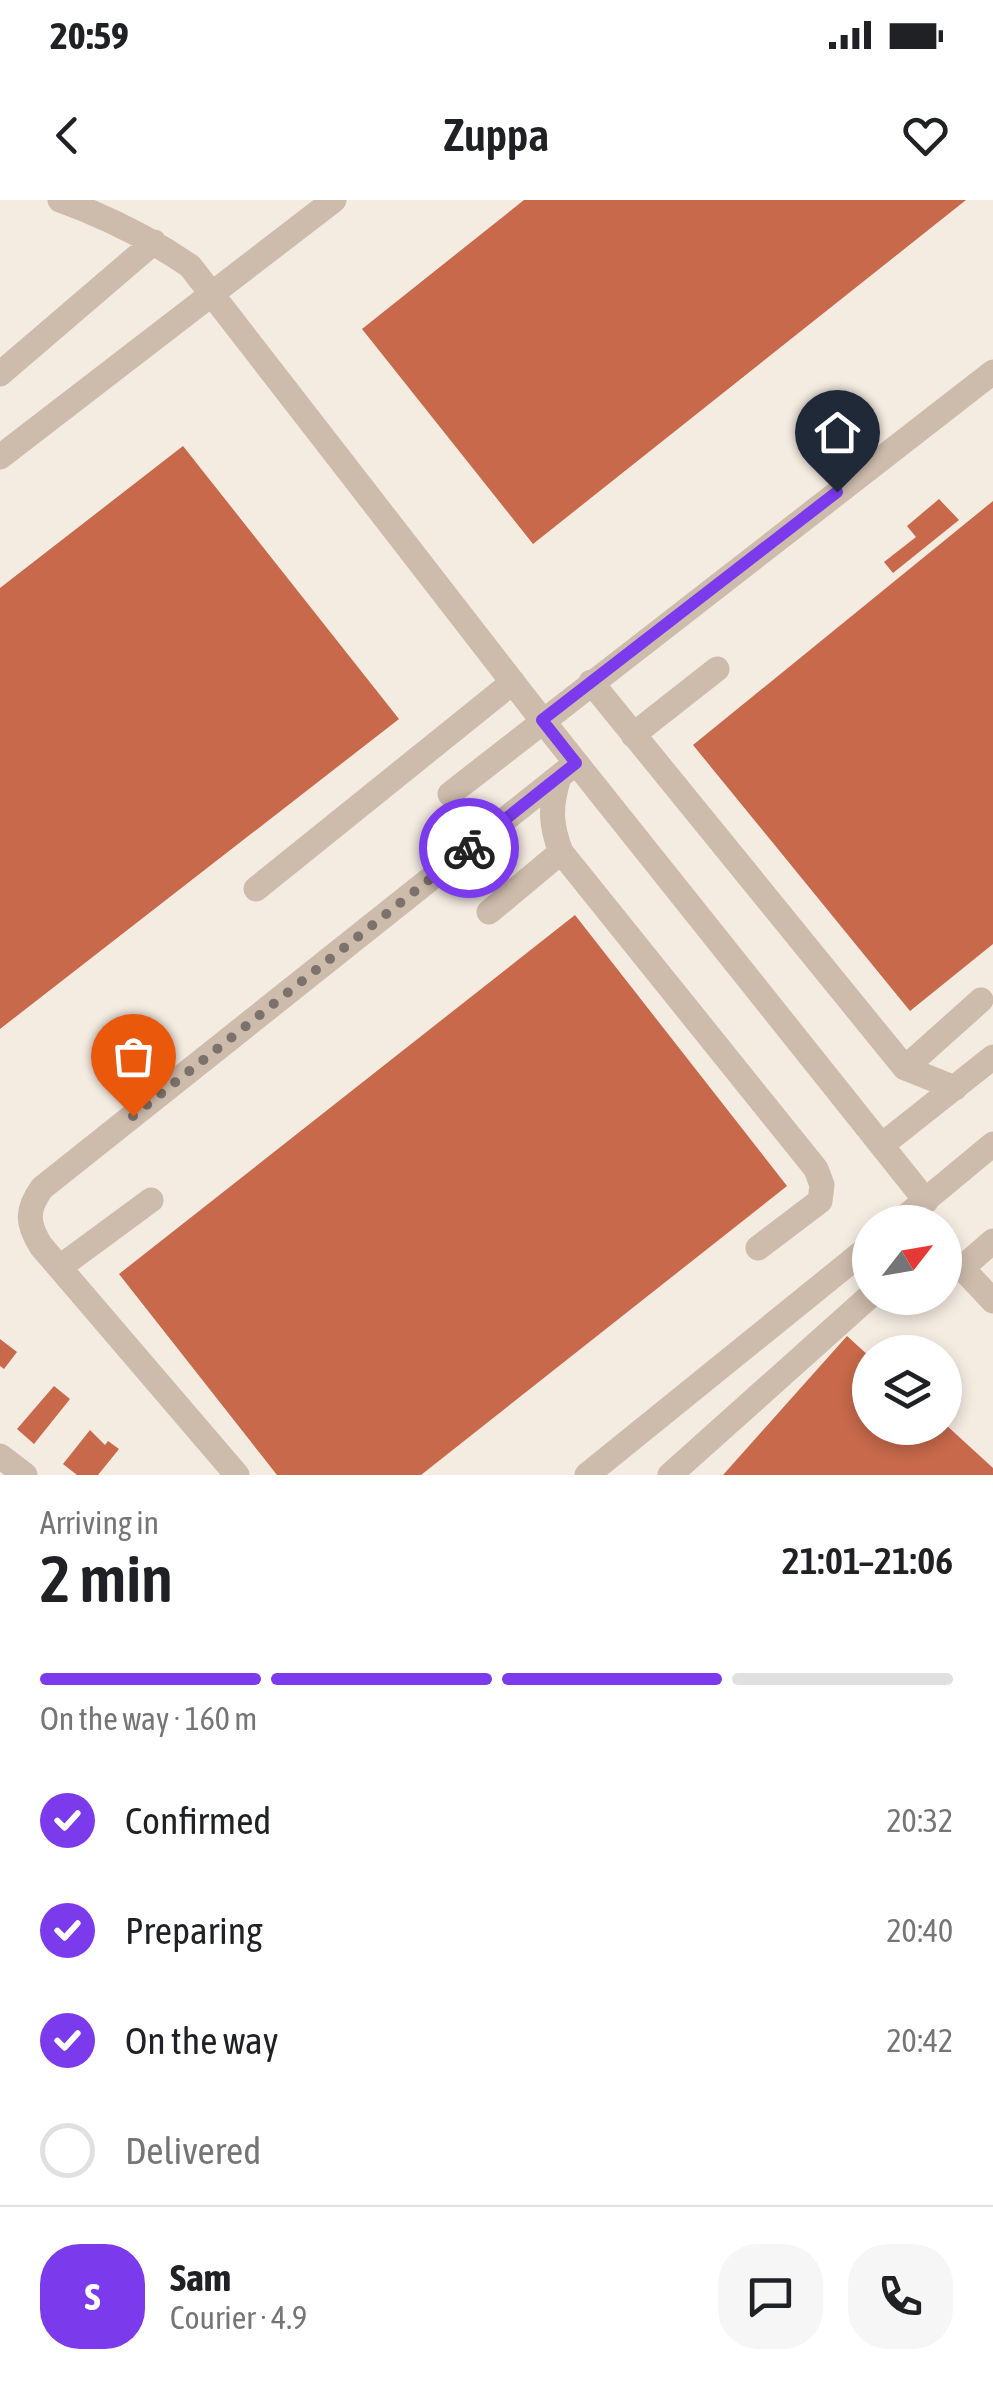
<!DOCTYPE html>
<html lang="en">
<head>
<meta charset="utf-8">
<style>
	:root { --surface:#fff; --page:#f6f6f6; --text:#202124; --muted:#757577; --line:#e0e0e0; --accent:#7c3aed }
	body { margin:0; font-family:"Asap Condensed",sans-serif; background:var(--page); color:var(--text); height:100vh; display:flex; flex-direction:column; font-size:38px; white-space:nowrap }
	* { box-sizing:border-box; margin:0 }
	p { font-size:32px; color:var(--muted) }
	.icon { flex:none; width:55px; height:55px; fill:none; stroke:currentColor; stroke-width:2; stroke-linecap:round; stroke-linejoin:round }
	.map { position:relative; height:1275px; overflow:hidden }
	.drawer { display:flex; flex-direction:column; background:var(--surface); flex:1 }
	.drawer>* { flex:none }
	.needle { width:65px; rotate:59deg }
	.controls { position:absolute; left:852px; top:1005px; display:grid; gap:20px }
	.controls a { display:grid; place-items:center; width:110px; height:110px; border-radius:50%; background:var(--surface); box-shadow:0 5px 15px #0003; font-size:50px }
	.pin { position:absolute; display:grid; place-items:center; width:85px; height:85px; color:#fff; margin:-102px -42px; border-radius:50% 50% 50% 0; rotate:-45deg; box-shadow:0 0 10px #0007 }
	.pin .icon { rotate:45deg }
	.courier { position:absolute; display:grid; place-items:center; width:100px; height:100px; margin:-50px; border:8px solid #7c3aed; border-radius:50%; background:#fff; color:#222; box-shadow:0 2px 12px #0007 }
	.headline em { font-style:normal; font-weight:600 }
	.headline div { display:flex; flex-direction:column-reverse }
	.headline { display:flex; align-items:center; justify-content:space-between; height:170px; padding:0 40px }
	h1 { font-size:65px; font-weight:600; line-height:75px }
	.bar { display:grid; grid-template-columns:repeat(4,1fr); gap:15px 10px; align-content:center; height:120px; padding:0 40px }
	.bar i { height:12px; border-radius:8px; background:var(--line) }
	.bar .active { background:var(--accent) }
	.bar p { grid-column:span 4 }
	.line { display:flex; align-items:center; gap:25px; padding:0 40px; border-top:2px solid var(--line) }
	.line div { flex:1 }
	.round { display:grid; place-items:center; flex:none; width:105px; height:105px; border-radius:40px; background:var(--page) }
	ol { padding:0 40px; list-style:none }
	li { display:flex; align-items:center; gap:30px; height:110px }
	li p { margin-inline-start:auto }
	li .icon { padding:10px; border-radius:50%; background:var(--accent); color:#fff; stroke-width:4 }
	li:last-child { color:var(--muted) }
	li i { width:55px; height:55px; border:5px solid var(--line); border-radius:50% }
	.status { display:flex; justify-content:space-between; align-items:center; height:70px; padding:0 50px; background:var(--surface); direction:ltr }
	.status svg { height:28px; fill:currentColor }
	header { display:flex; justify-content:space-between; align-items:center; height:130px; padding:0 40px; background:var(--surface); font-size:45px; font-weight:600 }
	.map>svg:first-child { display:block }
</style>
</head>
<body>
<div class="status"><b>20:59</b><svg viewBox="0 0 49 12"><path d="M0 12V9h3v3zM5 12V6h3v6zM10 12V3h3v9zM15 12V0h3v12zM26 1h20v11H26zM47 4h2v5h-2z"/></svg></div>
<header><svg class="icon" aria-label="back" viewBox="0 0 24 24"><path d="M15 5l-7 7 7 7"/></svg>Zuppa<svg class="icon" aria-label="heart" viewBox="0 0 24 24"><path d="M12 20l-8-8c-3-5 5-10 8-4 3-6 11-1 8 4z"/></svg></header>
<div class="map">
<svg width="993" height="1275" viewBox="0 0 993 1275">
	<rect width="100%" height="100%" fill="#f4ebe1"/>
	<!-- building -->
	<path fill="#c8694b" d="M524,0H966L533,344L362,129Z
		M183,246L399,519L0,829V388Z
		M939,299L959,320L893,373L884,362L916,337L907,326Z
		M993,301V744L910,811L693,545Z
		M575,715L787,986L421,1275H277L119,1074Z
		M847,1136L870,1157V1228H945V1224L993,1268V1275H723Z
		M0,1139L17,1152L4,1169L0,1166Z
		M54,1186L70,1199L34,1244L17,1229Z
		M90,1230L105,1245L108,1241L119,1249L98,1275H77L63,1264Z"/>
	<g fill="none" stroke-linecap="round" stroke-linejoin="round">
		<!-- minor -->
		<path stroke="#cdbbac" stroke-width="25" d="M60,0C107,17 149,38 190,66L542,520L926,1001
			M0,174L154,42
			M0,257L334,0
			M591,482L905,868L955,888
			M633,535L717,469
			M559,577C550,606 550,624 561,652L816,969L822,985L820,1001L758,1048
			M450,594L993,172
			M256,689L513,482
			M489,712L561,652
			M905,868L981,800
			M882,945L993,857
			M899,1022L993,944
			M945,1066L962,1068L993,1101
			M60,1067L151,1000
			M962,1068L993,1041
			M0,1256L25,1275
			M237,1275L41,1046C27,1023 26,1010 42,988L576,563
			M587,1275L870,1046
			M670,1275L870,1096"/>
	</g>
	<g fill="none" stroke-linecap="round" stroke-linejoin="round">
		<!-- done -->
		<path stroke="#7c716b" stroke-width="10" stroke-dasharray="0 18" d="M133,916L469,648"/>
		<!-- route -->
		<path stroke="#7c3aed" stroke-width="12" d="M469,648L576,563L542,520L837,292"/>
	</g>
</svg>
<div class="controls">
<a><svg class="needle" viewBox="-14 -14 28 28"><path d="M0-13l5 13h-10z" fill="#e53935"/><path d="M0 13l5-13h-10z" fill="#757577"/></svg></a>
<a><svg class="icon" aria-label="layers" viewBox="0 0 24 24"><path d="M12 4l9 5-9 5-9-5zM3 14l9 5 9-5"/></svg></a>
</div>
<div class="pin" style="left:133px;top:916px;background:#ea580c"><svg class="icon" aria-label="bag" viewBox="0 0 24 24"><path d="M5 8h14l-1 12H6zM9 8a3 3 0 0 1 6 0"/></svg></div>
<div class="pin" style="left:837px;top:292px;background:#1f2937"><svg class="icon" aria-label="home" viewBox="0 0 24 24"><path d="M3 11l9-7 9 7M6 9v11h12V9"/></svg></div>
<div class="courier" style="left:469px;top:648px"><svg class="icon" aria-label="bike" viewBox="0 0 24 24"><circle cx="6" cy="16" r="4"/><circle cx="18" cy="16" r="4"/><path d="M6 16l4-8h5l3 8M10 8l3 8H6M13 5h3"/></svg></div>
</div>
<section class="drawer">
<div class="headline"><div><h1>2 min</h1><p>Arriving in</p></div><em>21:01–21:06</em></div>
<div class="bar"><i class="active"></i><i class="active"></i><i class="active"></i><i></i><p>On the way · 160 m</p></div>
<ol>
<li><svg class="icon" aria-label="check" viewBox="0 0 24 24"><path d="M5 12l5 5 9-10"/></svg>Confirmed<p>20:32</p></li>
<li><svg class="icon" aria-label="check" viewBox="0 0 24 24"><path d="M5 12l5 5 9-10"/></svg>Preparing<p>20:40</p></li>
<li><svg class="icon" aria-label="check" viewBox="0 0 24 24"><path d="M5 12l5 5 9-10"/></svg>On the way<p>20:42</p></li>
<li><i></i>Delivered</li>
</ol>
<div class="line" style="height:180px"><b class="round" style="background:var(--accent);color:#fff">S</b><div><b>Sam</b><p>Courier · 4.9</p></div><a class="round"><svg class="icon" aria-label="chat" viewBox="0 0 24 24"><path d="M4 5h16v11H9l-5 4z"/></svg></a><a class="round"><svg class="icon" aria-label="phone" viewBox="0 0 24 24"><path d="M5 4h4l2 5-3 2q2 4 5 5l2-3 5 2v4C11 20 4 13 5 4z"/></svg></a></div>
</section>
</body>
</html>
